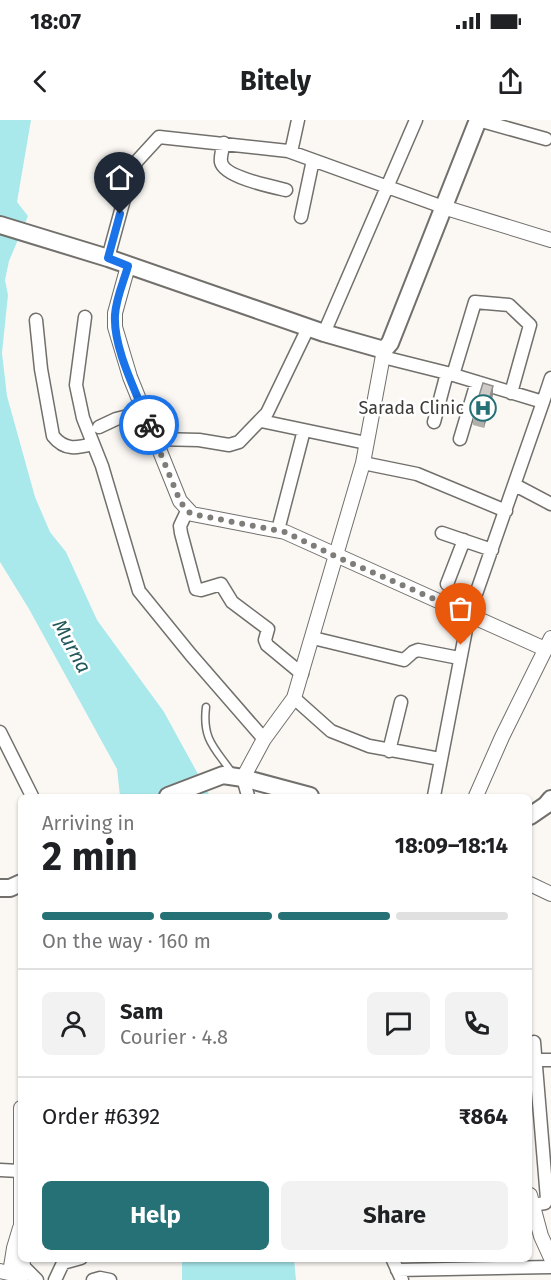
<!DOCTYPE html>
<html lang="en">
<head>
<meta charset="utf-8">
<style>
	:root { --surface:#fff; --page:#f2f2f2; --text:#202124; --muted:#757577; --line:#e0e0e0; --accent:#267175 }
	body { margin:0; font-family:"Fira Sans",sans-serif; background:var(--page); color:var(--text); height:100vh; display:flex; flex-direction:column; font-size:22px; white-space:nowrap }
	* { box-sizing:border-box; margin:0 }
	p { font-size:20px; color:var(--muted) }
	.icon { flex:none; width:33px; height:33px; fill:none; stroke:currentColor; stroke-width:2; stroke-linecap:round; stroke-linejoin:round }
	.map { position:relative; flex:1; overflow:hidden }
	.sheet { position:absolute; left:18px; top:674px; width:514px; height:468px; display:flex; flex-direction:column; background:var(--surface); border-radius:9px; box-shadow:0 2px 4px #0004 }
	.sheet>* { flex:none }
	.pin { position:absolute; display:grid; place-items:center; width:51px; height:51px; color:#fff; margin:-62px -26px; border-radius:50% 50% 50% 0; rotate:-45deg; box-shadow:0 0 6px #0007 }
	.pin .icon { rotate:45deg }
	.courier { position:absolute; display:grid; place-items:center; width:60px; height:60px; margin:-30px; border:4px solid #1a73e8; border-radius:50%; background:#fff; color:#222; box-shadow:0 2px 8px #0007 }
	.head em { font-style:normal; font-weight:700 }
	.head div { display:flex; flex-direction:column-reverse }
	.head { display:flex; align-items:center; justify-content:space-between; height:102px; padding:0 24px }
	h1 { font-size:39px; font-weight:700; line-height:45px }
	.bar { display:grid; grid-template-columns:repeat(4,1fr); gap:9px 6px; align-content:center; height:72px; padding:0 24px }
	.bar i { height:8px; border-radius:4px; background:var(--line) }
	.bar .selected { background:var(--accent) }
	.bar p { grid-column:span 4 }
	.line { display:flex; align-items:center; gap:15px; padding:0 24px; border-top:2px solid var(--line) }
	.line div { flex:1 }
	.round { display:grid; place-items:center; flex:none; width:63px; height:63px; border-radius:9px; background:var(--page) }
	.cta { display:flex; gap:12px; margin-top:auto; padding:12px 24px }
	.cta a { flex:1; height:69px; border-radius:9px; background:var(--accent); color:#fff; font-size:24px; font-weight:700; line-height:69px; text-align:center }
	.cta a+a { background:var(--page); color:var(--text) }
	.status { display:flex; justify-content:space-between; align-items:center; height:42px; padding:0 30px; background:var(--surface); direction:ltr }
	.status svg { height:16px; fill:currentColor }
	header { display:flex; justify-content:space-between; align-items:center; height:78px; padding:0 24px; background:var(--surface); font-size:27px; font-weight:700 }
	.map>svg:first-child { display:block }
</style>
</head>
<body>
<div class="status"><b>18:07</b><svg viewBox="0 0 49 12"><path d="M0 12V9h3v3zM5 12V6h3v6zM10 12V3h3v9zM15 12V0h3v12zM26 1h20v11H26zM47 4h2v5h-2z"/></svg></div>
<header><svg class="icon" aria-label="back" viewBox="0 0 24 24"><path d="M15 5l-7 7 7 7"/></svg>Bitely<svg class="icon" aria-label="share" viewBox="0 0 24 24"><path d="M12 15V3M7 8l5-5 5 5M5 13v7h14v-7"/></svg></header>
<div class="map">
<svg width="551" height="1160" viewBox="0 0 551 1160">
	<rect width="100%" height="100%" fill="#fbf8f4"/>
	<!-- water -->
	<path fill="#a9e9ec" d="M0,0H31L17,82L28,96L9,141L5,160L8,175L2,233L7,276L35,377L50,412L66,432L97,500L164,592L210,676H120L117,649L29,489L0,442Z
		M182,1139H294L296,1160H182Z"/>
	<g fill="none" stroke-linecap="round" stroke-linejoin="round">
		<!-- service casing -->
		<g stroke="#72706c" stroke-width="9">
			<path id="service" d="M206,587C202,620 215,628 233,654"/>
		</g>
		<!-- minor casing -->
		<g stroke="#72706c" stroke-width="15">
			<path id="minor" d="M478,0L546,19
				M224,23C223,28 220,36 221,42C224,57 273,67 286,70
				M291,32L298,0
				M301,97L313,40
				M108,138L132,50L137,41L159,17L288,31L443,87
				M85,197L76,265L83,298L102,346L139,471L191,535L264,619
				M36,200L41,249L53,316C65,331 77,328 93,324
				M324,213L416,0
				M383,237L447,253L543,282L551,258
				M453,255L475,182L509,185L530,205L511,273
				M261,301L366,323
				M434,302L447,253
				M99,307L116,299L144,292
				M155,319L199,320L229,325L239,322L267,293L308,208
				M460,319L477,262
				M363,343L417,354L506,391
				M515,365L551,384
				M187,391L180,406L181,413L196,469L201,470L221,464L232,482L268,509L265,520L267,525L302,554
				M278,410L304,310
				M442,413L492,430
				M447,464L464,420
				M313,518L404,540L413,532L418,530L459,538
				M294,578L331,611L369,626L440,639
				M0,612L32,676
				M389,631L401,582
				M243,658L248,676
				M434,676L469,494L543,282
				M536,940H551
				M0,1050L20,1051
				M532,1085L545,1083L547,1079L534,922
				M392,1138L402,1160
				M23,1146L37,1160
				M397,1150L551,1147
				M55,1160L63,1143L81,1138
				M93,1160L100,1158L110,1160"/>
		</g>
		<!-- tertiary casing -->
		<g stroke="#72706c" stroke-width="16">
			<path id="tertiary" d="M443,87L551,120
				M128,146L115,193V207L130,257L180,381L192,394L285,412L545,529
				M243,658L264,619L294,578L363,343L384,230
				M476,676L502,617L551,518
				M530,764L551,774
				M21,988V1115
				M530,1075L541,1116L551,1138
				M0,1151L22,1156L23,1138
				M10,1153L14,1128L20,1108"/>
		</g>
		<!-- secondary casing -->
		<g stroke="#72706c" stroke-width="20">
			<path id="secondary" d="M0,105L108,138L324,213L384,230L390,223L478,0
				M168,676L223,655L243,658L310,676
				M530,696L546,685L551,679
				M0,768H10L21,763"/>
		</g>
		<!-- service -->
		<use href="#service" stroke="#fff" stroke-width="6"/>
		<!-- minor -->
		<use href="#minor" stroke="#fff" stroke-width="12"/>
		<!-- tertiary -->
		<use href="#tertiary" stroke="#fff" stroke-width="14"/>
		<!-- secondary -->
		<use href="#secondary" stroke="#fff" stroke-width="16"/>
	</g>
	<!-- wall -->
	<path fill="#b1afac" d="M493,275L484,308L473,305V295Z"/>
	<!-- shaded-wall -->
	<path fill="#908e8c" d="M493,266V275L484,308V298Z"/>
	<!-- building -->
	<path fill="#cecbc8" stroke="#908e8c" stroke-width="1.5" d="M483,263L493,266L484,298L473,295Z"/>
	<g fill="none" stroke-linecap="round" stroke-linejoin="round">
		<!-- done -->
		<path stroke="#7f7d7a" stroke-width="6" stroke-dasharray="0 10.8" d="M149,305L180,381L187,391L192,394L285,412L337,437L469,494L461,525"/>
		<!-- route -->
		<path stroke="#1a73e8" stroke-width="8" d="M120,94L108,138L128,146C124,161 116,178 115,195C113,229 137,273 149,305"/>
	</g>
	<!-- icons -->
	<defs>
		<g id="hospital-ring" transform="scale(1.35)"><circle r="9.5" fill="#fff" stroke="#267175" stroke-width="1.5"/><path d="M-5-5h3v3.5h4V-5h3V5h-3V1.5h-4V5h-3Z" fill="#267175"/></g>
	</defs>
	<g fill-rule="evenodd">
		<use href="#hospital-ring" x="483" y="288"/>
	</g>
	<g text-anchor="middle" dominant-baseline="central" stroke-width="5" stroke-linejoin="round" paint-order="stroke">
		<!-- poi labels -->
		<g font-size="18" fill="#3c3b39" stroke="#fff" text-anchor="end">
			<text x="464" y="288">Sarada Clinic</text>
		</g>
		<!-- water labels -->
		<g font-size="20" font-style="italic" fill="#22585b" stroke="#fff">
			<text transform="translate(72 526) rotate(61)">Murna</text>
		</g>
	</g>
</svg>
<div class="pin" style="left:461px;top:525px;background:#ea580c"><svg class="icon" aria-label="bag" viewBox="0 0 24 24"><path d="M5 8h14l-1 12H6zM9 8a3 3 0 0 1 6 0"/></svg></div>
<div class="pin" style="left:120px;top:94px;background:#1f2937"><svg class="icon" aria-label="home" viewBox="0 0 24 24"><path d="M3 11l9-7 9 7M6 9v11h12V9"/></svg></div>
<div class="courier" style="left:149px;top:305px"><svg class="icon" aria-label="bike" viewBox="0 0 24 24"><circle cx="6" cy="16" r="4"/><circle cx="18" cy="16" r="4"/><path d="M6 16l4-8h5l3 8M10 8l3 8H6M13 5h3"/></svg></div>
<section class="sheet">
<div class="head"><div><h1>2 min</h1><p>Arriving in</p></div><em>18:09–18:14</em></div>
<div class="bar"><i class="selected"></i><i class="selected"></i><i class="selected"></i><i></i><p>On the way · 160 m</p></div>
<div class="line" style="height:108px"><a class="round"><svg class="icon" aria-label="person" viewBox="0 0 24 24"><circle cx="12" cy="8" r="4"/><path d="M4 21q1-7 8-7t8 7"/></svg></a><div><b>Sam</b><p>Courier · 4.8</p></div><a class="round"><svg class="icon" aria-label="chat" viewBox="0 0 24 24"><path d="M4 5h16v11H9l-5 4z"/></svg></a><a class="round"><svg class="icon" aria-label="phone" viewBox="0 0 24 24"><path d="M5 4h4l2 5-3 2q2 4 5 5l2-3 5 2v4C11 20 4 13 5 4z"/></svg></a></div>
<div class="line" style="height:78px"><div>Order #6392</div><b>₹864</b></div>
<div class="cta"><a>Help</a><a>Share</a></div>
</section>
</div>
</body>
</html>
